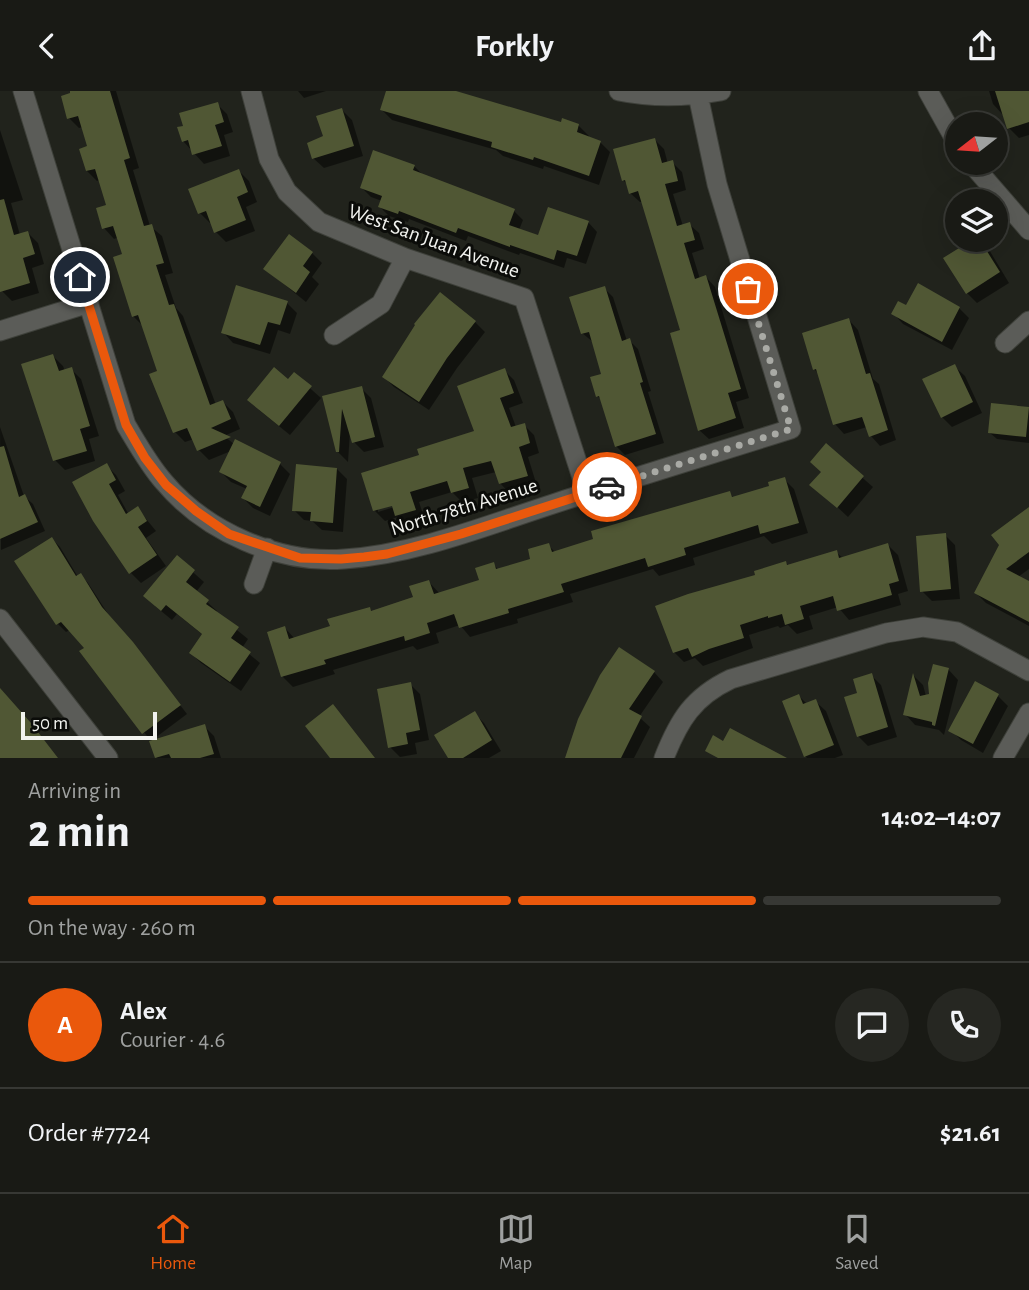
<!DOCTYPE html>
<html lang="en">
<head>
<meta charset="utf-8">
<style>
	:root { --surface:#191a15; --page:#262722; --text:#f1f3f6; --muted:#9fa1a0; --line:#373834; --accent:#ea580c }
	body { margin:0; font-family:"Alegreya Sans",sans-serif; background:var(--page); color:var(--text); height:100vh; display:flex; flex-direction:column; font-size:26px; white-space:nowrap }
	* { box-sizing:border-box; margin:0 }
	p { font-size:23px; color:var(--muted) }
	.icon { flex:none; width:38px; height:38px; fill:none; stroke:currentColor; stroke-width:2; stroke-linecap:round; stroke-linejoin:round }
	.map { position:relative; height:667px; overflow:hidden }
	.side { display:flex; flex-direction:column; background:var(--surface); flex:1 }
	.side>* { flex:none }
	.needle { width:46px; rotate:253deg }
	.tools { position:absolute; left:945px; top:21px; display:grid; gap:14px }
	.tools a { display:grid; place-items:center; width:63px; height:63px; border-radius:50%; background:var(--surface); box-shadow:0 7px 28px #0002,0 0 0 2px var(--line); font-size:35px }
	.scale { position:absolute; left:21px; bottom:18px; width:136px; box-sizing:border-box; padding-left:7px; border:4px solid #f2f3ef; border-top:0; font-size:19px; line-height:24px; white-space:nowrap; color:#f2f3ef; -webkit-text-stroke:5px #0b0c09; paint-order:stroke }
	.pin { position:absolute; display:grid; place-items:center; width:60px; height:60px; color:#fff; margin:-30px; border:4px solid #fff; border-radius:50%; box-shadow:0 2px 7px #0007 }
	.courier { position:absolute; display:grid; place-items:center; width:70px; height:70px; margin:-35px; border:5px solid #ea580c; border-radius:50%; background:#fff; color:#222; box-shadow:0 2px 9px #0007 }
	.headline em { font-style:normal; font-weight:700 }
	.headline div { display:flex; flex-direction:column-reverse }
	.headline { display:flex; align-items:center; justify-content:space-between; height:119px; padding:0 28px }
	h1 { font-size:46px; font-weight:700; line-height:52px }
	.bar { display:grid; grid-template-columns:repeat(4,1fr); gap:10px 7px; align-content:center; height:84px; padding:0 28px }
	.bar i { height:9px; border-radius:5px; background:var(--line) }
	.bar .active { background:var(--accent) }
	.bar p { grid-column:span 4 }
	.line { display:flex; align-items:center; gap:18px; padding:0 28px; border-top:2px solid var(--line) }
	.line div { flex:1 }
	.round { display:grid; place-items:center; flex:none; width:74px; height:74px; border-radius:37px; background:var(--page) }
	header { display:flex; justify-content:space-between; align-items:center; height:91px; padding:0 28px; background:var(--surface); font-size:32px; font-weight:700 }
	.dock { display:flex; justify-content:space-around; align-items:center; height:98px; border-top:2px solid var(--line); background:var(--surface); font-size:19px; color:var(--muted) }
	.dock a { display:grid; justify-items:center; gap:4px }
	.dock .active { color:var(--accent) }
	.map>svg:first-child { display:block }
</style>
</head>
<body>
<header><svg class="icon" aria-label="back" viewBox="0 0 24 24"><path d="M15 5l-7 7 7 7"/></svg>Forkly<svg class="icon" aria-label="share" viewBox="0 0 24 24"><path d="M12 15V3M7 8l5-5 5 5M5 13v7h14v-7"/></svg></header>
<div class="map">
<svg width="1029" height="667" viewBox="0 0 1029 667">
	<rect width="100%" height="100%" fill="#21231c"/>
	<!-- shadow -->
	<path fill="#0007" fill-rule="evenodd" d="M71,0H116L139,77L133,79L150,135L162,145L173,182L165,184L176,217L183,225L216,314L223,311L233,321L240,338L224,345L234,353L235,351L280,373L290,383L270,425L253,417L243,407L247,398L231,391L221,381L231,360L209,369L199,359L194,348L185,351L175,341L160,281L144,236L133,225L124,164L119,146L114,148L104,137L108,115L100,89L97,90L87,80L89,56L83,36L79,37L69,27Z
		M298,0H326L304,7Z
		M387,0H453L562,33L579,35L589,45L588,47L600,51L610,61L599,94L544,75L543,78L503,65L496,59L392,29L382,19Z
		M989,0H1029V44L1019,47L1009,37L1003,24L993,13Z
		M217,13L227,23L233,41L224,44L230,65L204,73L183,50Z
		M342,19L352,29L363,65L324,77L313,67Z
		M0,39L23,109L11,112L20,144L28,142L38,152L44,173L32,177L39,202L12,210L2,200L0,195Z
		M655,49L664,58L668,73L672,71L682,81L686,99L673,103L683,135L689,133L699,142L704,158L692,162L700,188L706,186L715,196L749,307L736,311L744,337L709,348L699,339L682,240L643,111H640L630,102L628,94L623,89Z
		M414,75L423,84L514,120L523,129L519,139L540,147L588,131L597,141L586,173L567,167L564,177L520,162L519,164L468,145L466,150L409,128L408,131L389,125L380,116L382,110L371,106L362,97Z
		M239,80L249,90L257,111L246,116L255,140L226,151L216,141L212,131L210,132L200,122Z
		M975,149H979L988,157L1009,192L977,212L967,202L946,167Z
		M312,162L322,172L312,186L319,193L306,211L265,178Z
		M918,195L959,217L969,227L952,259L903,233L893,222L907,216Z
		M604,197L613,206L627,250L629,249L638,258L651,300L648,301L664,352L625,364L616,355L602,309L597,305L604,284L593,251L582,242Z
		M287,212L297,222L290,243L278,239L270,263L233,252L223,241Z
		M849,229L858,239L873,288L879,293L896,349L880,355L871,345L867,336L844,343L835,333L819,283L814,278Z
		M475,231L485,241L457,277L429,319L394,296L384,286Z
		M53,265L63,275L65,280L71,278L81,288L99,345L89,348L95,370L65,379L55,369Z
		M954,275L965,285L982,322L952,336L942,326Z
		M504,279L514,289L523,312L509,317L516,336L524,334L534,344L539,362L528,366L537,395L510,403L500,392L496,381L472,387L478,407L462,411L452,401L419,411L425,429L407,434L398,426L385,430L375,420L421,365L476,341ZM400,410L401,414L378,421V417Z
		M294,283L321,307L290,344L259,319Z
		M361,297L371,307L384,356L364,361L354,351L350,341L348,371L337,360L324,306Z
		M993,314L1029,317V352L997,348L990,342Z
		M0,336L24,405L33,413L45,440L1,459Z
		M826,355L873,396L848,426L820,400Z
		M106,374L116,384L125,400L118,404L129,424L138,418L156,440L146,447L166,475L141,492L131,482L95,429Z
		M337,378L347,388L343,441L322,439L312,430L304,429L294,419Z
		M784,388L794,398L808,442L772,453L764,445L693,467L695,474L659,485L653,478L570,503L573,511L517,528L518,532L470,546L460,534L436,542L439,552L417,559L413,555L333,579L335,583L293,596L283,586L285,537L295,548L332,537L369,518L373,521L415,507L429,491L440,503L481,490L493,473L499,479L533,469L548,454L556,462L729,402L734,407L771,396Z
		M1029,424V478L1018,486L1029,492V535L986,512L976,502L1002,454Z
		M945,444L955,454L960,508L932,510L922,500Z
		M52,448L60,456L78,486L80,484L88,492L110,526L140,562L187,623L151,650L96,581L86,557L70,539L66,541L58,533L17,470Z
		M888,454L898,464L908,500L898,503L901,514L849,529L838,516L809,525L813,538L797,543L788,534L780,537L778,535L749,544L753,557L703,575L695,567L684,571L674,561L757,485L786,472L789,475L836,461L843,467Z
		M177,467L204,491L196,501L217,520L216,522L248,548L242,557L260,572L241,600L201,572L191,562L203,544L177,523L172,529L155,515Z
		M948,578L958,589L944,644L939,639L915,634L905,623L914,585L923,594L926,605L931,604Z
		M654,581L663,591L639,626L650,636L634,667H566Z
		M871,584L881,594L897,646L868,655L858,645L859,603Z
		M410,593L420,603L429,649L415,652L417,663L400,666L390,656Z
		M799,605L807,613L815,610L826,620L843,664L835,667H807L805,665Z
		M998,605L1008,615L983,662L961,649L951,639Z
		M474,622L484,632L501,660L489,667H450Z
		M204,635L214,645L221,667H157L152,651Z"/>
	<!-- building -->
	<path fill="#505734" d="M70,0H110L130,67L124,69L144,135L152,133L164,172L156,174L169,214L174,213L210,314L223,309L231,328L211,337L231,346L197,360L187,337L173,342L149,283L157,280L138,224L132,226L113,166L122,163L113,135L102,138L96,117L106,114L95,78L86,80L79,58L87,55L78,25L67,28L61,5L70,2Z
		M386,0H456L561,31L562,27L579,33L577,41L601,50L589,85L534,66L533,69L491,56L492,51L380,19Z
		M995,0H1029V31L1007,38Z
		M218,11L224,31L215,34L222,55L192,64L188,49L182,51L177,36L183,35L179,22Z
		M342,17L354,55L312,68L307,52L323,45L316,25Z
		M655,47L662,72L673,69L678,90L665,93L677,135L690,131L695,149L684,152L695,188L706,184L741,298L728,302L736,327L698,340L670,242L680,239L661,176L638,100L629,103L625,89L622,90L613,58Z
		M373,59L415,74L413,79L515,118L509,134L538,144L548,116L589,130L577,165L557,159L554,169L510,154V156L458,137L456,142L399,120L398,123L378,116L382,105L360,97Z
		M239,78L248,101L237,106L246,129L214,142L206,120L198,123L188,98Z
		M4,108L14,144L28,140L35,163L23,167L30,192L0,201V109Z
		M289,143L313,161L303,175L310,181L296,202L263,178Z
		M972,149H980L1000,181L966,203L943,167Z
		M918,192L960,216L942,251L891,223L898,210L906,214Z
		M236,194L288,210L280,234L268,231L260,254L221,242Z
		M605,195L622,250L630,247L643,291L640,292L656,343L615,356L599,305L596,306L590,286L601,283L589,241L581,243L569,206Z
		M440,201L476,230L447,267L419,311L382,286L415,234L414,233Z
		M849,227L866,283L870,282L888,339L869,346L862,326L833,334L816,278L813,279L802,242Z
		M53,263L59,280L72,276L90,335L80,338L87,360L53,370L21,273Z
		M955,273L973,311L941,327L922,288Z
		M274,276L288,288L294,281L312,295L279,335L247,309Z
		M505,277L514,302L500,307L511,336L525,332L530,352L519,356L528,385L499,393L491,370L463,377L469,397L451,402L447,390L410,401L416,419L395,425L392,415L373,420L361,382L419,364L417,358L474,340L457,295Z
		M362,295L375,346L352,352L342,318L339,361H336L322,305Z
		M991,312L1029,316L1026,346L988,342Z
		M235,348L281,371L260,416L241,407L247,395L219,381Z
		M826,352L864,385L837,417L809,394L821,381L810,371Z
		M4,355L19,406L25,403L38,431L0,448V356Z
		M107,372L116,389L109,393L126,423L138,415L147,430L138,436L157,464L129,483L93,430L72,391Z
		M296,373L337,377L333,432L310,430L311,421L292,420Z
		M785,386L799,432L760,443L758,434L684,457L686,464L648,476L645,467L561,493L564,501L508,518L509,522L459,537L454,523L427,532L430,542L405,550L404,545L324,569L326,573L281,586L267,541L285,535L289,548L330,535L327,528L370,516L371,520L413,506L409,495L429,489L434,503L479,489L475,477L494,471L496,478L530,468L528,458L549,452L552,461L593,448L591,440L730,400L732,406L769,395L768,391Z
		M1029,416V461L1006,478L1029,490V531L974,502L999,454L991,444Z
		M946,442L951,498L920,501L916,445Z
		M52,446L76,485L81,482L102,516L133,551L181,614L142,643L79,560L84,557L61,531L56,534L14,470Z
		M888,452L899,490L889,493L892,504L837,520L833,505L800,515L804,528L785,534L782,523L768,527V525L740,534L744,547L709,558L692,566L688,557L673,562L655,515L688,503L755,484L754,480L786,470L787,474L837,459L839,467Z
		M177,464L195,479L186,491L209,509L206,513L239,536L231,547L251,561L230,591L189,562L202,543L166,514L161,520L143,505Z
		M619,556L655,580L629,618L642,625L621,667H565L578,628L600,584Z
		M933,573L949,577L935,635L932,634V631L903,624L913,582L920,605L929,603L928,592Z
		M872,582L888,636L857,646L844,606L857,602L853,588Z
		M975,590L999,603L973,653L948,640Z
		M411,591L420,639L406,642L408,653L388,657L377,598Z
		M0,597L31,632L58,667H0Z
		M799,603L803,613L816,608L834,654L804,666L782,610Z
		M333,613L375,667H330L305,635Z
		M475,620L492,649L463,667H448L434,644Z
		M205,633L214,663L200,667H171L169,663L155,667L149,650Z
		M730,637L787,667H718L705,660L713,644L723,650Z"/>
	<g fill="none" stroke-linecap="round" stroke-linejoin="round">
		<!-- minor casing -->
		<g stroke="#3e403a" stroke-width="21">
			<path id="minor" d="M23,0L126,334C138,354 149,374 164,391C206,441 279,473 344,468C416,463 485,435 553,413C632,387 712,363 791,338L717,93L698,4
				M251,0L269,68L287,101L319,131L405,167L524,207L587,402
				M619,0C653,7 687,6 721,0
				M928,0L957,52
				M971,72L1029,139
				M0,240L89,212
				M334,244L381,213L405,167
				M1005,252L1029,230
				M254,493L267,457
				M0,528L108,667
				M664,667C679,629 693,606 731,588L886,542L923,536L957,541L1029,580
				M1003,667L1029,622"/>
		</g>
		<!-- minor -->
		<use href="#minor" stroke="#5b5c58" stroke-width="19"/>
	</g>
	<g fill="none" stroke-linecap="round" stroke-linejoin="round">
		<!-- done -->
		<path stroke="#a9aaa5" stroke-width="7" stroke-dasharray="0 12.6" d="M607,396L791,338L748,198"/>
		<!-- route -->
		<path stroke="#ea580c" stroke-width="9" d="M80,186L126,334L145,367L166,394L196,420L229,443L300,467L341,468L364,466L387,463L461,443L607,396"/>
	</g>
	<g text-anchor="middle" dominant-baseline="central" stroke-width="6" stroke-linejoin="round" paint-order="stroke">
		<!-- street labels -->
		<g font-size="21" fill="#f2f3ef" stroke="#0b0c09">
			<text transform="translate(434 150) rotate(20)">West San Juan Avenue</text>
			<text transform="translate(464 416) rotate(-17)">North 78th Avenue</text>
		</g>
	</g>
</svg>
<div class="tools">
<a><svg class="needle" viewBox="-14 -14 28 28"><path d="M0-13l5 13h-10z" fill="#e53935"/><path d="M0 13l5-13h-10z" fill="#9fa1a0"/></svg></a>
<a><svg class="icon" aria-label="layers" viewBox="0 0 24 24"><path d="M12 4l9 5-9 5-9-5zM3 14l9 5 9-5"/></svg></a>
</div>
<div class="scale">50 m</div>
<div class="pin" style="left:748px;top:198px;background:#ea580c"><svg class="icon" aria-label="bag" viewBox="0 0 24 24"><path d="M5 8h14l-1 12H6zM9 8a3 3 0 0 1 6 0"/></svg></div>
<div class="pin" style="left:80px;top:186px;background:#1f2937"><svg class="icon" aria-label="home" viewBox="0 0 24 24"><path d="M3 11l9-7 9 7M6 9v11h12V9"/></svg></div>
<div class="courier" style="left:607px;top:396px"><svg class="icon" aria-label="car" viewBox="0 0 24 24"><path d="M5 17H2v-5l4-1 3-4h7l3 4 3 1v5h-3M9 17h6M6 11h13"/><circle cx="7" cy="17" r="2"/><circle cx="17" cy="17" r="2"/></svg></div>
</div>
<section class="side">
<div class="headline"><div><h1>2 min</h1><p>Arriving in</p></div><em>14:02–14:07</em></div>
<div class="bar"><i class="active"></i><i class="active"></i><i class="active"></i><i></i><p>On the way · 260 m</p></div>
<div class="line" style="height:126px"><b class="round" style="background:var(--accent);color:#fff">A</b><div><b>Alex</b><p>Courier · 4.6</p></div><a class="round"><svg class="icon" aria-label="chat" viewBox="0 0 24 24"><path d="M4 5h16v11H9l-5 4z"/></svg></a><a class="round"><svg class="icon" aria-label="phone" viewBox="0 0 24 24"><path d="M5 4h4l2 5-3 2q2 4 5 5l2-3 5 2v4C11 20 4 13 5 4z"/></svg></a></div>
<div class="line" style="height:91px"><div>Order #7724</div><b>$21.61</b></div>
</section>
<nav class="dock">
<a class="active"><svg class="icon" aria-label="home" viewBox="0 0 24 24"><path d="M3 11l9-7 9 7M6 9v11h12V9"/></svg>Home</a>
<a><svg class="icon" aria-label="map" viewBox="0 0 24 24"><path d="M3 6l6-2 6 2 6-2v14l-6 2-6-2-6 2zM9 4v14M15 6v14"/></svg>Map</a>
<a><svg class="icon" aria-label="saved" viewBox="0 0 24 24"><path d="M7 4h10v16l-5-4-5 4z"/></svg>Saved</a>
</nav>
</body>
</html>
